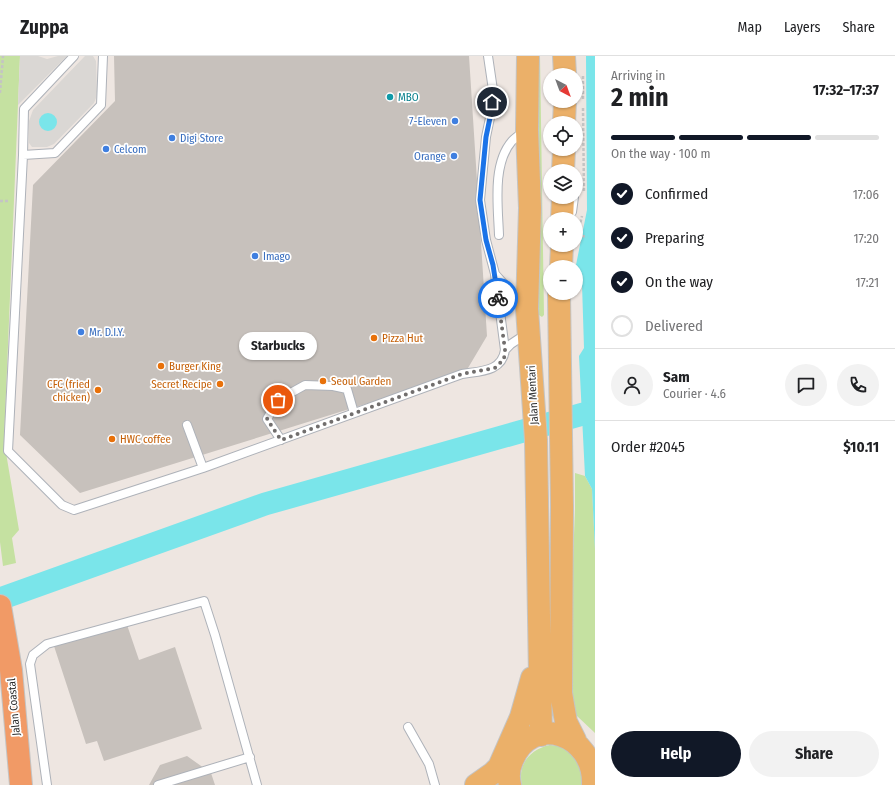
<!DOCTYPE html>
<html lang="en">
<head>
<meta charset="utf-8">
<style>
	:root { --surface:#fff; --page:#f2f2f2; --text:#202124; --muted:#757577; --line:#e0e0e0; --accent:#111827 }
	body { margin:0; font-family:"Fira Sans Condensed",sans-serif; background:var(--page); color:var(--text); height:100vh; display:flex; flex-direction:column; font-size:15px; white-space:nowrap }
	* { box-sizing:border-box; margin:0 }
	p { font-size:13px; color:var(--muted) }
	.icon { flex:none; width:22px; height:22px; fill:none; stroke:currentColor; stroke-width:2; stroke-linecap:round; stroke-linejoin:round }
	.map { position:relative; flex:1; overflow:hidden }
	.details { display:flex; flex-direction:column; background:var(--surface); width:300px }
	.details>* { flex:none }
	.needle { width:26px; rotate:139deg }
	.fabs { position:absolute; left:543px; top:12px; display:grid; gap:8px }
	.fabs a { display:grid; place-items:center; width:40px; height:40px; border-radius:50%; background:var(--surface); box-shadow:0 1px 3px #0004; font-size:20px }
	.pin { position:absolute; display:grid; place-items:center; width:34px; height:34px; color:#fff; margin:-17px; border:2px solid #fff; border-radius:50%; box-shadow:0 1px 4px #0007 }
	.courier { position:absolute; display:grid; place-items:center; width:40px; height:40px; margin:-20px; border:3px solid #1a73e8; border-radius:50%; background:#fff; color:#222; box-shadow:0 1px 5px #0007 }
	.bubble { position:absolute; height:28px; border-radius:14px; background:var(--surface); box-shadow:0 1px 3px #0004; font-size:13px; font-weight:700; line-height:28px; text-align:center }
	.headline em { font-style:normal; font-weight:700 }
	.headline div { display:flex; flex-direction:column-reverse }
	.headline { display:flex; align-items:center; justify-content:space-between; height:68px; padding:0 16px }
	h1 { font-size:26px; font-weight:700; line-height:30px }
	.bar { display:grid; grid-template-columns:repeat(4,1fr); gap:6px 4px; align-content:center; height:48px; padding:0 16px }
	.bar i { height:5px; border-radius:3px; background:var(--line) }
	.bar .selected { background:var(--accent) }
	.bar p { grid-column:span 4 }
	.line { display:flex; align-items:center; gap:10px; padding:0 16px; border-top:1px solid var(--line) }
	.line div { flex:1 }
	.round { display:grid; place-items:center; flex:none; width:42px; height:42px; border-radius:21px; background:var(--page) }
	ol { padding:0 16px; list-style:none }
	li { display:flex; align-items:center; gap:12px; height:44px }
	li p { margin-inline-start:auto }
	li .icon { padding:4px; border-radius:50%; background:var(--accent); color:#fff; stroke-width:4 }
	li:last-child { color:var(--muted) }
	li i { width:22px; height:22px; border:2px solid var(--line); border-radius:50% }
	.primary-button { display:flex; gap:8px; margin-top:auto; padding:8px 16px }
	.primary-button a { flex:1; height:46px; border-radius:24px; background:var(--accent); color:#fff; font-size:16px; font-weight:700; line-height:46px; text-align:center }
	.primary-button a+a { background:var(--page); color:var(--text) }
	header { display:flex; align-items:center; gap:24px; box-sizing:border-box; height:56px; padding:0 20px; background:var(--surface); border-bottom:1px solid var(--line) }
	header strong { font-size:19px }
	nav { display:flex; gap:22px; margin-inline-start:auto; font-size:14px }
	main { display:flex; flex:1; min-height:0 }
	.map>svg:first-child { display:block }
</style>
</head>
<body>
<header>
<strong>Zuppa</strong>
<nav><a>Map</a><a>Layers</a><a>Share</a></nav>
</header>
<main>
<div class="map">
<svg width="595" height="729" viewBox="0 0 595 729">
	<rect width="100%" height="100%" fill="#eee6e1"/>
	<!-- green -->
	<path fill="#c5e1a1" d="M0,0H20L4,385L19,474L12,482L16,507L3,510L0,486Z
		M536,0H540L544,259L542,261L539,259Z
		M575,417L585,420L592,433L595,493V677L577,660L572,653L571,557L575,453Z
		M550,689L564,691L581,707L582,729H522C517,709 530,693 550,689Z"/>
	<!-- plaza -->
	<path fill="#dad7d4" d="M20,0H38L47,3L58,0H67L18,49Z
		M85,0H93L96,5L97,36L96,42L94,47L54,88L47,91H32L29,87V65L33,54Z"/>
	<!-- water -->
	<path fill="#7ae5ea" d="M586,0H595V493L592,433L585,420L579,300L584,292L582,228L576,209L587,154Z
		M39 66a9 9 0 1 1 18 0a9 9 0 1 1-18 0Z"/>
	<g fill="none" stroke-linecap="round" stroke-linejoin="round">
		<!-- river -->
		<path stroke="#7ae5ea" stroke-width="23" d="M0,543L265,448L583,358"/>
	</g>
	<!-- building -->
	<path fill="#c7c1bc" d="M114,0H469L487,280L465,317L80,437L20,379L33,129L115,45Z
		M125,563L139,604L175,591L202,673L104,705L97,685L86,688L53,587Z
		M187,700L211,717L215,729H149L160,709Z"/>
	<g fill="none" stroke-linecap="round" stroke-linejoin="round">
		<!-- service casing -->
		<g stroke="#aeb2b9" stroke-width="10">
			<path id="service" d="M74,0L24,53L23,99L8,395L62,449L74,454L203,412L187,369
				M23,99L55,97L101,49L103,0
				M572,156L574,141
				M499,179C498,150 492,108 512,85C516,81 521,78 525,75
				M495,218L522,248
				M505,294L511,288L526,278
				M281,384L267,363L278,344L305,329L333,330L347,333L354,357
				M203,412L462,318C480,315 502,316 505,294L495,218L486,184L480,144L486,81L491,57L493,34L488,0
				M408,671L429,708L435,729
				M47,729L30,608L33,599L47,588L204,545L215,579L257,729
				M158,729L250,701"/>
		</g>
		<!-- primary casing -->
		<g stroke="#c4c4c4" stroke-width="24">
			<path id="primary" d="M528,0L527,74L530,152L527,253L536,384L541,679
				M564,0L565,19
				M564,67L565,45
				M563,115L564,93
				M562,163L563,141
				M561,211L562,189
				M559,237L562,451L561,637L566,666L575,684
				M476,729L493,717L499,711L521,661L532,622
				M510,729C508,721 509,712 512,705C531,656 595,677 593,729"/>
		</g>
		<!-- trunk casing -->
		<g stroke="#c4c4c4" stroke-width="24">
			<path id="trunk" d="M0,550L11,614L21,729"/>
		</g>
		<!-- path -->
		<path stroke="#c4c4c4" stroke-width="2.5" stroke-dasharray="3 2" stroke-linecap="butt" d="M583,20V45
			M0,37L3,0
			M583,52L584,137
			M0,145H9
			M577,179L587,181
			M577,181L582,160"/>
		<!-- service -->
		<use href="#service" stroke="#fff" stroke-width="8"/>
		<!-- primary -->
		<use href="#primary" stroke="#ebb069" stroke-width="22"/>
		<!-- trunk -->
		<use href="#trunk" stroke="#f19a66" stroke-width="22"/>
	</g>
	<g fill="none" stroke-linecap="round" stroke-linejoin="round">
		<!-- done -->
		<path stroke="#716e6d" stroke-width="4" stroke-dasharray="0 7.2" d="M278,344L267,363L281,384L462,318L495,312L504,303L505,294L498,242"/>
		<!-- route -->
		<path stroke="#1a73e8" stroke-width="5" d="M492,46L491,57L486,81L480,144L486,184L493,209L498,242"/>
	</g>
	<!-- markers -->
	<circle fill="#0f9aa8" stroke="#fff" stroke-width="1.5" cx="390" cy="41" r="4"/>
	<g fill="#3f7fe0" stroke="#fff" stroke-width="1.5">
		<circle cx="455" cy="65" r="4"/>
		<circle cx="172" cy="82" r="4"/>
		<circle cx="106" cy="93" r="4"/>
		<circle cx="454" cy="100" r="4"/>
		<circle cx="255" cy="200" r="4"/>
		<circle cx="81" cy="276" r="4"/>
	</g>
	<g fill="#e8710a" stroke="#fff" stroke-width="1.5">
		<circle cx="374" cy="282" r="4"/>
		<circle cx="161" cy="310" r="4"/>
		<circle cx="323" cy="325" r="4"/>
		<circle cx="220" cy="328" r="4"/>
		<circle cx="98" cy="334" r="4"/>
		<circle cx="112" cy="383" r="4"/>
	</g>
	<g text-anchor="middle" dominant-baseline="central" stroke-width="3.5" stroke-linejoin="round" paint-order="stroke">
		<!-- culture labels -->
		<g font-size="11" fill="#0d838f" stroke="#fff" text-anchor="start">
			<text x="398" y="41">MBO</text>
		</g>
		<!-- shop labels -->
		<g font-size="11" fill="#366cbe" stroke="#fff" text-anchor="start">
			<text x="447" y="65" text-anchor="end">7-Eleven</text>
			<text x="180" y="82">Digi Store</text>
			<text x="114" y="93">Celcom</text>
			<text x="446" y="100" text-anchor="end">Orange</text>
			<text x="263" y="200">Imago</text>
			<text x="89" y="276">Mr. D.I.Y.</text>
		</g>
		<!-- food labels -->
		<g font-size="11" fill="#c56008" stroke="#fff" text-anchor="start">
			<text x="382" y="282">Pizza Hut</text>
			<text x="169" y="310">Burger King</text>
			<text x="331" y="325">Seoul Garden</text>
			<text x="90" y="328" text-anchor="end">CFC (fried<tspan x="90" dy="13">chicken)</tspan></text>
			<text x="212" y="328" text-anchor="end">Secret Recipe</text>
			<text x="120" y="383">HWC coffee</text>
		</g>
		<!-- street labels -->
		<g font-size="11" fill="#2e2e2e" stroke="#fff">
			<text transform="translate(533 339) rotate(-93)">Jalan Mentari</text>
			<text transform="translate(14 651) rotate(-95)">Jalan Coastal</text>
		</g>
	</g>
</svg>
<div class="fabs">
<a><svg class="needle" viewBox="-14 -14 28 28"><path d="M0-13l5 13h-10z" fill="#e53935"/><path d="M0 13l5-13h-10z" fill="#757577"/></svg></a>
<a><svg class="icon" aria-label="locate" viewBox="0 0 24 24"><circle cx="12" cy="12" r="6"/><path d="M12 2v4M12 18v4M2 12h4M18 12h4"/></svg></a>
<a><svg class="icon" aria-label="layers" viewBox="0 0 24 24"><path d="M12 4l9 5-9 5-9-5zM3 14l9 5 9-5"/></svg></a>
<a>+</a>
<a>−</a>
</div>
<div class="pin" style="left:278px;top:344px;background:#ea580c"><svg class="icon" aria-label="bag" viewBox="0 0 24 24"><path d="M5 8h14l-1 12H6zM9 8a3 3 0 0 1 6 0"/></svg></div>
<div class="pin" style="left:492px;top:46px;background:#1f2937"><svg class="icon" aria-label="home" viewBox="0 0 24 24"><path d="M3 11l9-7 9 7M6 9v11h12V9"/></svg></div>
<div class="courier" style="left:498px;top:242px"><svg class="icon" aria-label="bike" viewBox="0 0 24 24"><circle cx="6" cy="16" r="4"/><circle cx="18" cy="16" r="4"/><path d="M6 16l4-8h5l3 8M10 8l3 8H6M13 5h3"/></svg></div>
<div class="bubble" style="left:239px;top:276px;width:78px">Starbucks</div>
</div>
<section class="details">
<div class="headline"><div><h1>2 min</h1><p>Arriving in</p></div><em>17:32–17:37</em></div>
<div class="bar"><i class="selected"></i><i class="selected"></i><i class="selected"></i><i></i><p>On the way · 100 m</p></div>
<ol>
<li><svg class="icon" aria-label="check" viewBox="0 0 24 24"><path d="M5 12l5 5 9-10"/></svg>Confirmed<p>17:06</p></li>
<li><svg class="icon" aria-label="check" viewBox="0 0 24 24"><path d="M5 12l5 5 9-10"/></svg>Preparing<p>17:20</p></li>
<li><svg class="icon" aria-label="check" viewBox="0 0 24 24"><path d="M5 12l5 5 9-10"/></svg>On the way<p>17:21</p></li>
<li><i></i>Delivered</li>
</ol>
<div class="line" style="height:72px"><a class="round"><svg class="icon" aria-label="person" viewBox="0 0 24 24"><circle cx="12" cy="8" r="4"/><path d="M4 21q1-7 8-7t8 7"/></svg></a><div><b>Sam</b><p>Courier · 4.6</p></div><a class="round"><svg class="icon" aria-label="chat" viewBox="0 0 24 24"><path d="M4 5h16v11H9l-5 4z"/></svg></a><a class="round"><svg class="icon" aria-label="phone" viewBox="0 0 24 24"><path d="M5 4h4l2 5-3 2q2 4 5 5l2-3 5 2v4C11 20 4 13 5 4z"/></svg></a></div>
<div class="line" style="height:52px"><div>Order #2045</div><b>$10.11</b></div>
<div class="primary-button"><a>Help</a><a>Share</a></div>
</section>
</main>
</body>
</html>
